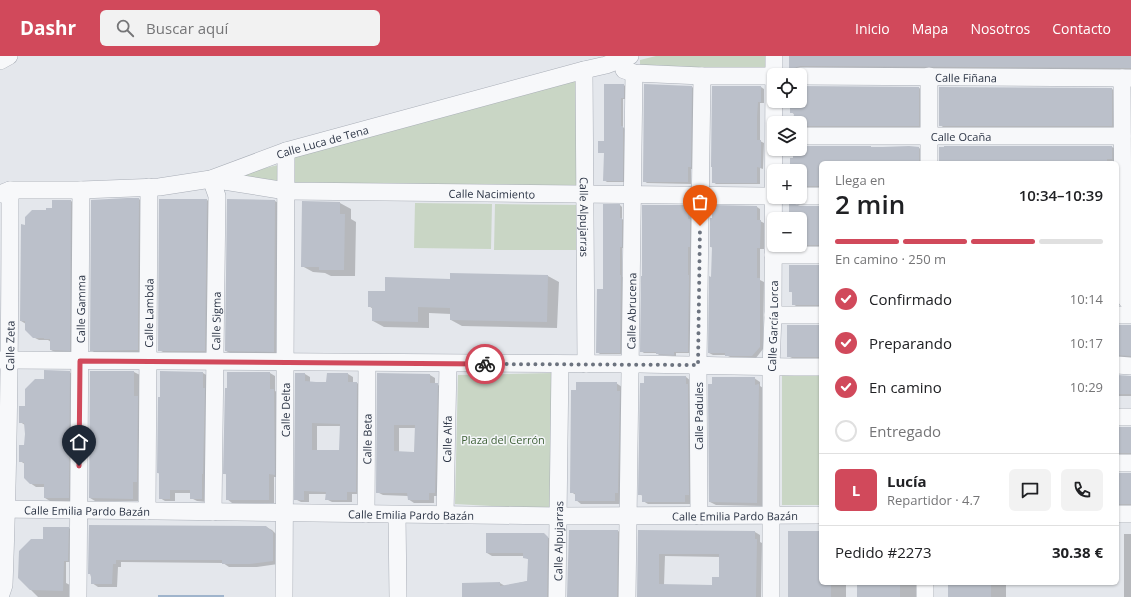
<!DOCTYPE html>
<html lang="es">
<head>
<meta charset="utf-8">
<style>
	:root { --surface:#fff; --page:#f2f2f2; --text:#202124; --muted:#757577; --line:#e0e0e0; --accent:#d1495b }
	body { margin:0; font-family:"Open Sans",sans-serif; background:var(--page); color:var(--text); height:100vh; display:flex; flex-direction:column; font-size:15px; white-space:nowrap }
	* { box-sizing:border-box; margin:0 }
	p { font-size:13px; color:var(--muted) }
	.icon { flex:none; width:22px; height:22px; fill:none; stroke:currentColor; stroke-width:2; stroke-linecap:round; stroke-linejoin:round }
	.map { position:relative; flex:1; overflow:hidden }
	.drawer { position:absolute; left:819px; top:105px; width:300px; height:424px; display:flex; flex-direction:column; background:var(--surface); border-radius:6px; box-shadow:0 1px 3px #0004 }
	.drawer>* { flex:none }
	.fabs { position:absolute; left:767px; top:12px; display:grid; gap:8px }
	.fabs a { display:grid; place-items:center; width:40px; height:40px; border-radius:6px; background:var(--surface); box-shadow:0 1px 3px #0004; font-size:20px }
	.pin { position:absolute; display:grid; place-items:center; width:34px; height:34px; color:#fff; margin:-41px -17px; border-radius:50% 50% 50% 0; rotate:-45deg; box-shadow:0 0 4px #0007 }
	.pin .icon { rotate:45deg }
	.courier { position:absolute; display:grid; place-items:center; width:40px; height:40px; margin:-20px; border:3px solid #d1495b; border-radius:50%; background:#fff; color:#222; box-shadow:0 1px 5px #0007 }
	.overview em { font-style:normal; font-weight:600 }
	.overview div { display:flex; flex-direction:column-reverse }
	.overview { display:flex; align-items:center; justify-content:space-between; height:68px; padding:0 16px }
	h1 { font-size:26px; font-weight:600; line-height:30px }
	.bar { display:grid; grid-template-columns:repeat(4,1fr); gap:6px 4px; align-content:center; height:48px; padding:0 16px }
	.bar i { height:5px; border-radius:3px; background:var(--line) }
	.bar .current { background:var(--accent) }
	.bar p { grid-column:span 4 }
	.line { display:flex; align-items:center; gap:10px; padding:0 16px; border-top:1px solid var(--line) }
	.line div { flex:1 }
	.round { display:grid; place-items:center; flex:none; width:42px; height:42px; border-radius:6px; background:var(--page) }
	ol { padding:0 16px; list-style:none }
	li { display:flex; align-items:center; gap:12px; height:44px }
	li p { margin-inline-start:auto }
	li .icon { padding:4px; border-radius:50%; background:var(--accent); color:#fff; stroke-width:4 }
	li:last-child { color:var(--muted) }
	li i { width:22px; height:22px; border:2px solid var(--line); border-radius:50% }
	header { display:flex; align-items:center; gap:24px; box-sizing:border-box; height:56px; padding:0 20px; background:var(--accent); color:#fff }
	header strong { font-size:19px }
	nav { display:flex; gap:22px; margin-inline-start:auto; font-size:14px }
	.search { width:280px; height:36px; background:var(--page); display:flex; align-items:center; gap:10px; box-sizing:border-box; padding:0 14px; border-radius:6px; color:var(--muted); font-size:15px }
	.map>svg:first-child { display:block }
</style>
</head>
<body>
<header>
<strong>Dashr</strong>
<div class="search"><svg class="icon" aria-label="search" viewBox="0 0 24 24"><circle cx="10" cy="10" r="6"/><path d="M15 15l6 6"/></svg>Buscar aquí</div>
<nav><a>Inicio</a><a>Mapa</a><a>Nosotros</a><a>Contacto</a></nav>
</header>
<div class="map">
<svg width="1131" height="541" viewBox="0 0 1131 541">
	<rect width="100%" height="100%" fill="#e4e7ec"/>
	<!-- green -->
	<path fill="#c9d6c5" d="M656,0H768V15L640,13V4Z
		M579,22L582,134L295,130L294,99Z
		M278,109L280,129L228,121Z
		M415,147L492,148L491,193L414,192Z
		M495,148L577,149L576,194H494Z
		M552,317L550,453L455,448L458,319Z
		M782,317L821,318V449H782Z"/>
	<!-- water -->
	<path fill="#9fb4cc" d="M158,539H224V541H158Z"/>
	<!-- shadow -->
	<path fill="#0003" fill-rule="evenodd" d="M790,0H1131V15H795L790,12Z
		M624,29L626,31V43H623V71L625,73V126H607L604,124L605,97L599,96L605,86Z
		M692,31L695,33L694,113H691V128L647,127L644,125Z
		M713,31H761L764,33V47H760V85L764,87L763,113L760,112V128H716L713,126Z
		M800,31L919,32L923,34V72L800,74V67H794V58L791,56V45H800Z
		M1112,33L1117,36L1118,73H946L940,69Z
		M800,91L919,92L924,95L925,107H821V133L800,135V115H791L794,103V93H800Z
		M945,91H1112L1118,94L1119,253L1117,255V107H939Z
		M139,143L144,147V297L97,298L91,294Z
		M207,144L212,147L210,298L165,297L159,294Z
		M71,145L76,148L75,297H57L51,294V286L48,284H39L33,281L26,268L21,265L26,170L47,155Z
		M275,145L280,148L279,298H232L226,295Z
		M303,146L340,147L351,153V163L356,166L355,220H331L325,217L313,216L302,210Z
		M620,149L622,151V163L624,164V192H622V221H623L622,298H600L597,296L604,234Z
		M688,150L691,152V165L692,166V192H691V221L692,222L691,297H676V300L659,299L657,297H644L641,295Z
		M757,151L760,153V165L764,167V193H760V224L764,226L763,293L756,302L730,301L726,299H713L709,297L712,222L713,192L711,191Z
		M798,151H821V192H796L791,189H800V163H790Z
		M821,210V252H799L793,248V237L790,235Z
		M548,220L559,226L557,272L462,270L451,264V258L429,257V272L384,271L373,265V253L369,250L386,236L451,224Z
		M1131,269V302L1117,304V270Z
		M821,270V304L794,303L788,300Z
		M69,316L75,319L74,445H50L45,442V431H36L30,427L25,408L20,405L25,390V369L20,366L26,351L45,324Z
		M134,316L140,319L138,445H95L90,442Z
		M203,317L208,320L207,446L197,445L191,442L192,437H175V445H165L160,442V418L158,417Z
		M270,317L275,320V335L279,337L280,421H274V447H232L227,443V419L224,417Z
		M305,318L310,321V327H327L348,318L353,321V327H357L362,330L361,438H352V446H332L326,443L327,438H309V446H301L295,443ZM317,370H341L340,395H317Z
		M378,318L430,319L435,322V328L443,331L441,440H434V447H414L408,443V440L383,439L377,436ZM399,372H416L415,397L399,396Z
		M1117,320L1131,321V340H1118L1117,356Z
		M686,321L691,325L694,442H690V448H648L643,445V440L639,438Z
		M754,322L760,326V330L765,333L763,450L716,449L710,446Z
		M616,327L622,331L621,448H581L576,444V439L571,436Z
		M1117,372H1131V400L1117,402Z
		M1117,418H1131V451H1117Z
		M90,470L266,471L272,474L278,480V508L257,511H229L223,507L121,506V511H118L117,531H98L92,527Z
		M68,472L71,473V506H66V527L70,529V541H38L19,522L44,484Z
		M618,475L623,478L622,541H569Z
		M639,475L755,476L760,479V486L762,487L761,541H638ZM665,500L720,501V522L713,530L664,529Z
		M821,477V527H846V541H789Z
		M543,478L553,485L552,541H463L500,527L505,530L528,525L529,504L524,500H492L487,497Z
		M1124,478H1131V541H1124Z
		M858,527H916V541H858Z
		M949,527H1006V541H949Z
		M1033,527H1111V528H1101V529Z"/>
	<!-- building -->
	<path fill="#bbc0ca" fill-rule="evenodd" d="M789,0H1131V12L800,10L794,12H789Z
		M604,28H624V42H621V70H623V125H603L604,97H598V85H604Z
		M644,28L692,30L691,111H688V126H643Z
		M712,30H761V46H758L757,61V84H761V112L757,111V127H712V111H711Z
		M800,30L919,31V70H800V67H793L794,57H790V45H800Z
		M939,31L1112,32V70H939Z
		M800,90H871V91H883L909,90L919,91V107H821V130H800V115H790V102H793V93H800Z
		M944,90H1112V103H1107V107H939V91H944Z
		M127,142H139L138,294L90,295L91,144Z
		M159,143H207L205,295H158Z
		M227,143L275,144L274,296L225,295Z
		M52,144H71L70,295L50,294V283H44V282H33L25,274V265H20L21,168L25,169V161L32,154H46V152H52Z
		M302,145L340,146V158H345L344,214H319V211H301Z
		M789,147H793L800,150H821V189H800V163H789Z
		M603,148H620V162H622V191H620V219H621L620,297H596L597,233H603Z
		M642,149H688V163H690V191H688V219H689L688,296H674V299L656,298V296H640L641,220H642Z
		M712,149L757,150V164H761L760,192H757V222H760V291L752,300H725V297H708L709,220L711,221L712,191H710V162H712Z
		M789,209H821V249H792V236H789Z
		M450,217L548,219L547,266L450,264V252L418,251V266L372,265V251H368V235H385V221L450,223Z
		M787,269H821V301H787Z
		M1117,269H1131V300L1117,299Z
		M44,314L70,315L69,442H44V428H30L24,422V406H19V389H24L25,378L24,367H19V350H25V333L35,323H44Z
		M90,315H134V340H138L137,426H133V443L89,442Z
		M160,315L203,316V332H205L203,418H202V443H190V434H170V443H159V417H157L158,341H160Z
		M227,316H270V333H274L275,419L269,418V444H226V418H223L225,332H227Z
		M295,317H305V325L316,326H326L327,317H348V326H357L356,436H347V444H325L326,436L304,435V444H294ZM312,367L340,368L339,394H312Z
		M377,317L430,318V327H438L435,437H429V444H408L407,437H376ZM394,369H415L414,396L394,395Z
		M1117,319L1131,320V338H1117Z
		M644,320H686V328H688L689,439H685V446H642V439H638L640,327H644Z
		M712,321H755V329L759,328L757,447L709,446L708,328H712Z
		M576,326H617V335H620L618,437H615V445H575V437H570L571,334H576Z
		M1117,371H1131V397H1117Z
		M1117,417H1131V448H1117Z
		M89,469L266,470L273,476V505L250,508H222V504H116V508H113L112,528H91V521L90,518H88Z
		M43,471H69L68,505H64L63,535L30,534L18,522L19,495L31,483H43Z
		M569,474H618L617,541H567Z
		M638,474L755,475V483H757L756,541H637ZM659,498H719V521H712V529L659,528Z
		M788,475H821V527H831V541H788Z
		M486,477H544L548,481L547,541H462V527L500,526V530L527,525L528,503L523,502V497H486Z
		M857,527H900V541H857Z
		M948,527H991V541H948Z"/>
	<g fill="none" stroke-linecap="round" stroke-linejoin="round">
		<!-- minor casing -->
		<g stroke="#a9aeb7" stroke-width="18">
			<g id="minor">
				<path d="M0,5L9,0"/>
				<path id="s1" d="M584,14L586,308"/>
				<path d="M624,14L634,17L702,20H774"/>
				<path id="s2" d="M800,20L1131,22"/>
				<path d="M1122,22L1123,196L1126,243L1131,248"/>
				<path id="s3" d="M800,80H1122"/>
				<path d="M929,107V20"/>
				<path id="s4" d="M0,138L10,134H81L159,131L211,123L286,95L584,14L606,9L630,0"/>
				<path d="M800,140H821"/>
				<path d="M773,199H821"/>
				<path d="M773,259H821"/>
				<path d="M1117,259H1131"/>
				<path d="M0,304C213,306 426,307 640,308C700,309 760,311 821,311"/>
				<path d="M1117,309L1131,310"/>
				<path d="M1117,361H1131"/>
				<path d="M1117,407H1131"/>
				<path id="s5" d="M0,453L558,460L821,459"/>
				<path id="s6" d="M147,455L149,131"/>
				<path id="s7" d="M213,456L217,140L211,123L286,135L774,140"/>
				<path id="s8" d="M366,458L367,307"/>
				<path d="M1117,458H1131"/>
				<path d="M397,459L398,541"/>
				<path id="s9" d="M445,459L448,308"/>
				<path d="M699,460L698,309L702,20"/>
				<path d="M925,527V541"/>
				<path id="s10" d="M78,540L81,134"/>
				<path id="s11" d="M0,541L4,529C9,398 10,266 10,134"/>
				<path id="s12" d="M284,541L286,95"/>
				<path id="s13" d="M557,541L560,308"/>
				<path id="s14" d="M627,541L634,17"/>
				<path id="s15" d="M771,541V311L773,259L774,0"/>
			</g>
		</g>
		<!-- minor -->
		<use href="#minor" stroke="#f7f8fa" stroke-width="17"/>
	</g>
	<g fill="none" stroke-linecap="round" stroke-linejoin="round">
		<!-- done -->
		<path stroke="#6c737f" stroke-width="4" stroke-dasharray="0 7.2" d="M485,308L698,309L700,170"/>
		<!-- route -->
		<path stroke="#d1495b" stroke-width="5" d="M79,410L80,305L485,308"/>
	</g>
	<g text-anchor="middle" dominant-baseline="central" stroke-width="3" stroke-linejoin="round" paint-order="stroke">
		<!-- street labels -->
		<g font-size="11" fill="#2b3445" stroke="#f4f6f9">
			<text stroke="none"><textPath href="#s2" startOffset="166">Calle Fiñana</textPath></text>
			<text stroke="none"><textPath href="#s3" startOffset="161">Calle Ocaña</textPath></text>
			<text stroke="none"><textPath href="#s4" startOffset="330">Calle Luca de Tena</textPath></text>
			<text stroke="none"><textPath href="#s7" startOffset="616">Calle Nacimiento</textPath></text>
			<text stroke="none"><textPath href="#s1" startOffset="147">Calle Alpujarras</textPath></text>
			<text stroke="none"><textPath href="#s10" startOffset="287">Calle Gamma</textPath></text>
			<text stroke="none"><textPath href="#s14" startOffset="286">Calle Abrucena</textPath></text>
			<text stroke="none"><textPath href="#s6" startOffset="198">Calle Lambda</textPath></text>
			<text stroke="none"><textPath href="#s7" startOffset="191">Calle Sigma</textPath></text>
			<text stroke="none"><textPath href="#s15" startOffset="271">Calle García Lorca</textPath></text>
			<text stroke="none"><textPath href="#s11" startOffset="252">Calle Zeta</textPath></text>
			<text stroke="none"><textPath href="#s12" startOffset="187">Calle Delta</textPath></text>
			<text transform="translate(698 360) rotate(-90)">Calle Padules</text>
			<text stroke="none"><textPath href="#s8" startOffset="75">Calle Beta</textPath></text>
			<text stroke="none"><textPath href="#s9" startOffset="76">Calle Alfa</textPath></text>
			<text stroke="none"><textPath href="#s5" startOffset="87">Calle Emilia Pardo Bazán</textPath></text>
			<text stroke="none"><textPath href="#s5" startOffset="411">Calle Emilia Pardo Bazán</textPath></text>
			<text stroke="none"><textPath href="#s5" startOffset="735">Calle Emilia Pardo Bazán</textPath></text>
			<text stroke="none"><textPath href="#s13" startOffset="56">Calle Alpujarras</textPath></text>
		</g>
		<!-- park labels -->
		<g font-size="11" fill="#3f6138" stroke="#f4f6f9">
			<text x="503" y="383">Plaza del Cerrón</text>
		</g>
	</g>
</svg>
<div class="fabs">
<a><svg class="icon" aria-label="locate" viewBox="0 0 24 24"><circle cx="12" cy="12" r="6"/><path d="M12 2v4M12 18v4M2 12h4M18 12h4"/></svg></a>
<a><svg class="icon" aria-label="layers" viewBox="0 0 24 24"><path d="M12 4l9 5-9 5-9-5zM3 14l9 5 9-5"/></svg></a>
<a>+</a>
<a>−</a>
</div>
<div class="pin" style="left:700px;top:170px;background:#ea580c"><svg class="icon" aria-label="bag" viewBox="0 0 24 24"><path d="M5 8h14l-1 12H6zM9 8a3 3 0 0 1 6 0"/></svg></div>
<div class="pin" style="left:79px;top:410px;background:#1f2937"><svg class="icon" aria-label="home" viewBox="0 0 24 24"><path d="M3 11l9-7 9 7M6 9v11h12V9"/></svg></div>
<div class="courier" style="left:485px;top:308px"><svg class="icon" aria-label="bike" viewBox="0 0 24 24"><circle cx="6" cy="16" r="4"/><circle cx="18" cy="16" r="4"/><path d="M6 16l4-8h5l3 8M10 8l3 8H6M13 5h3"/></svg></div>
<section class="drawer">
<div class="overview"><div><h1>2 min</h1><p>Llega en</p></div><em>10:34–10:39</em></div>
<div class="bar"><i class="current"></i><i class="current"></i><i class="current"></i><i></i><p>En camino · 250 m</p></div>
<ol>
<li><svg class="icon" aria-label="check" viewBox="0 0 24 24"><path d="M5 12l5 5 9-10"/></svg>Confirmado<p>10:14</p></li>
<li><svg class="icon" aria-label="check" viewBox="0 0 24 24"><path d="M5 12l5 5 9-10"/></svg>Preparando<p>10:17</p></li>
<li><svg class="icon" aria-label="check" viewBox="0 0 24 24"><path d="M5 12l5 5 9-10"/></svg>En camino<p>10:29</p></li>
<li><i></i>Entregado</li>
</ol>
<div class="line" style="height:72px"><b class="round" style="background:var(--accent);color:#fff">L</b><div><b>Lucía</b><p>Repartidor · 4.7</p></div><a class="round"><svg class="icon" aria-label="chat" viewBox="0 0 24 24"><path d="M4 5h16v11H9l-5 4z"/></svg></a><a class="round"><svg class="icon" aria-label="phone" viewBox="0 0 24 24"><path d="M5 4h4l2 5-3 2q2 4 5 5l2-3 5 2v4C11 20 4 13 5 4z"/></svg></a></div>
<div class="line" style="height:52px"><div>Pedido #2273</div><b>30.38 €</b></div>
</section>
</div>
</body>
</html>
